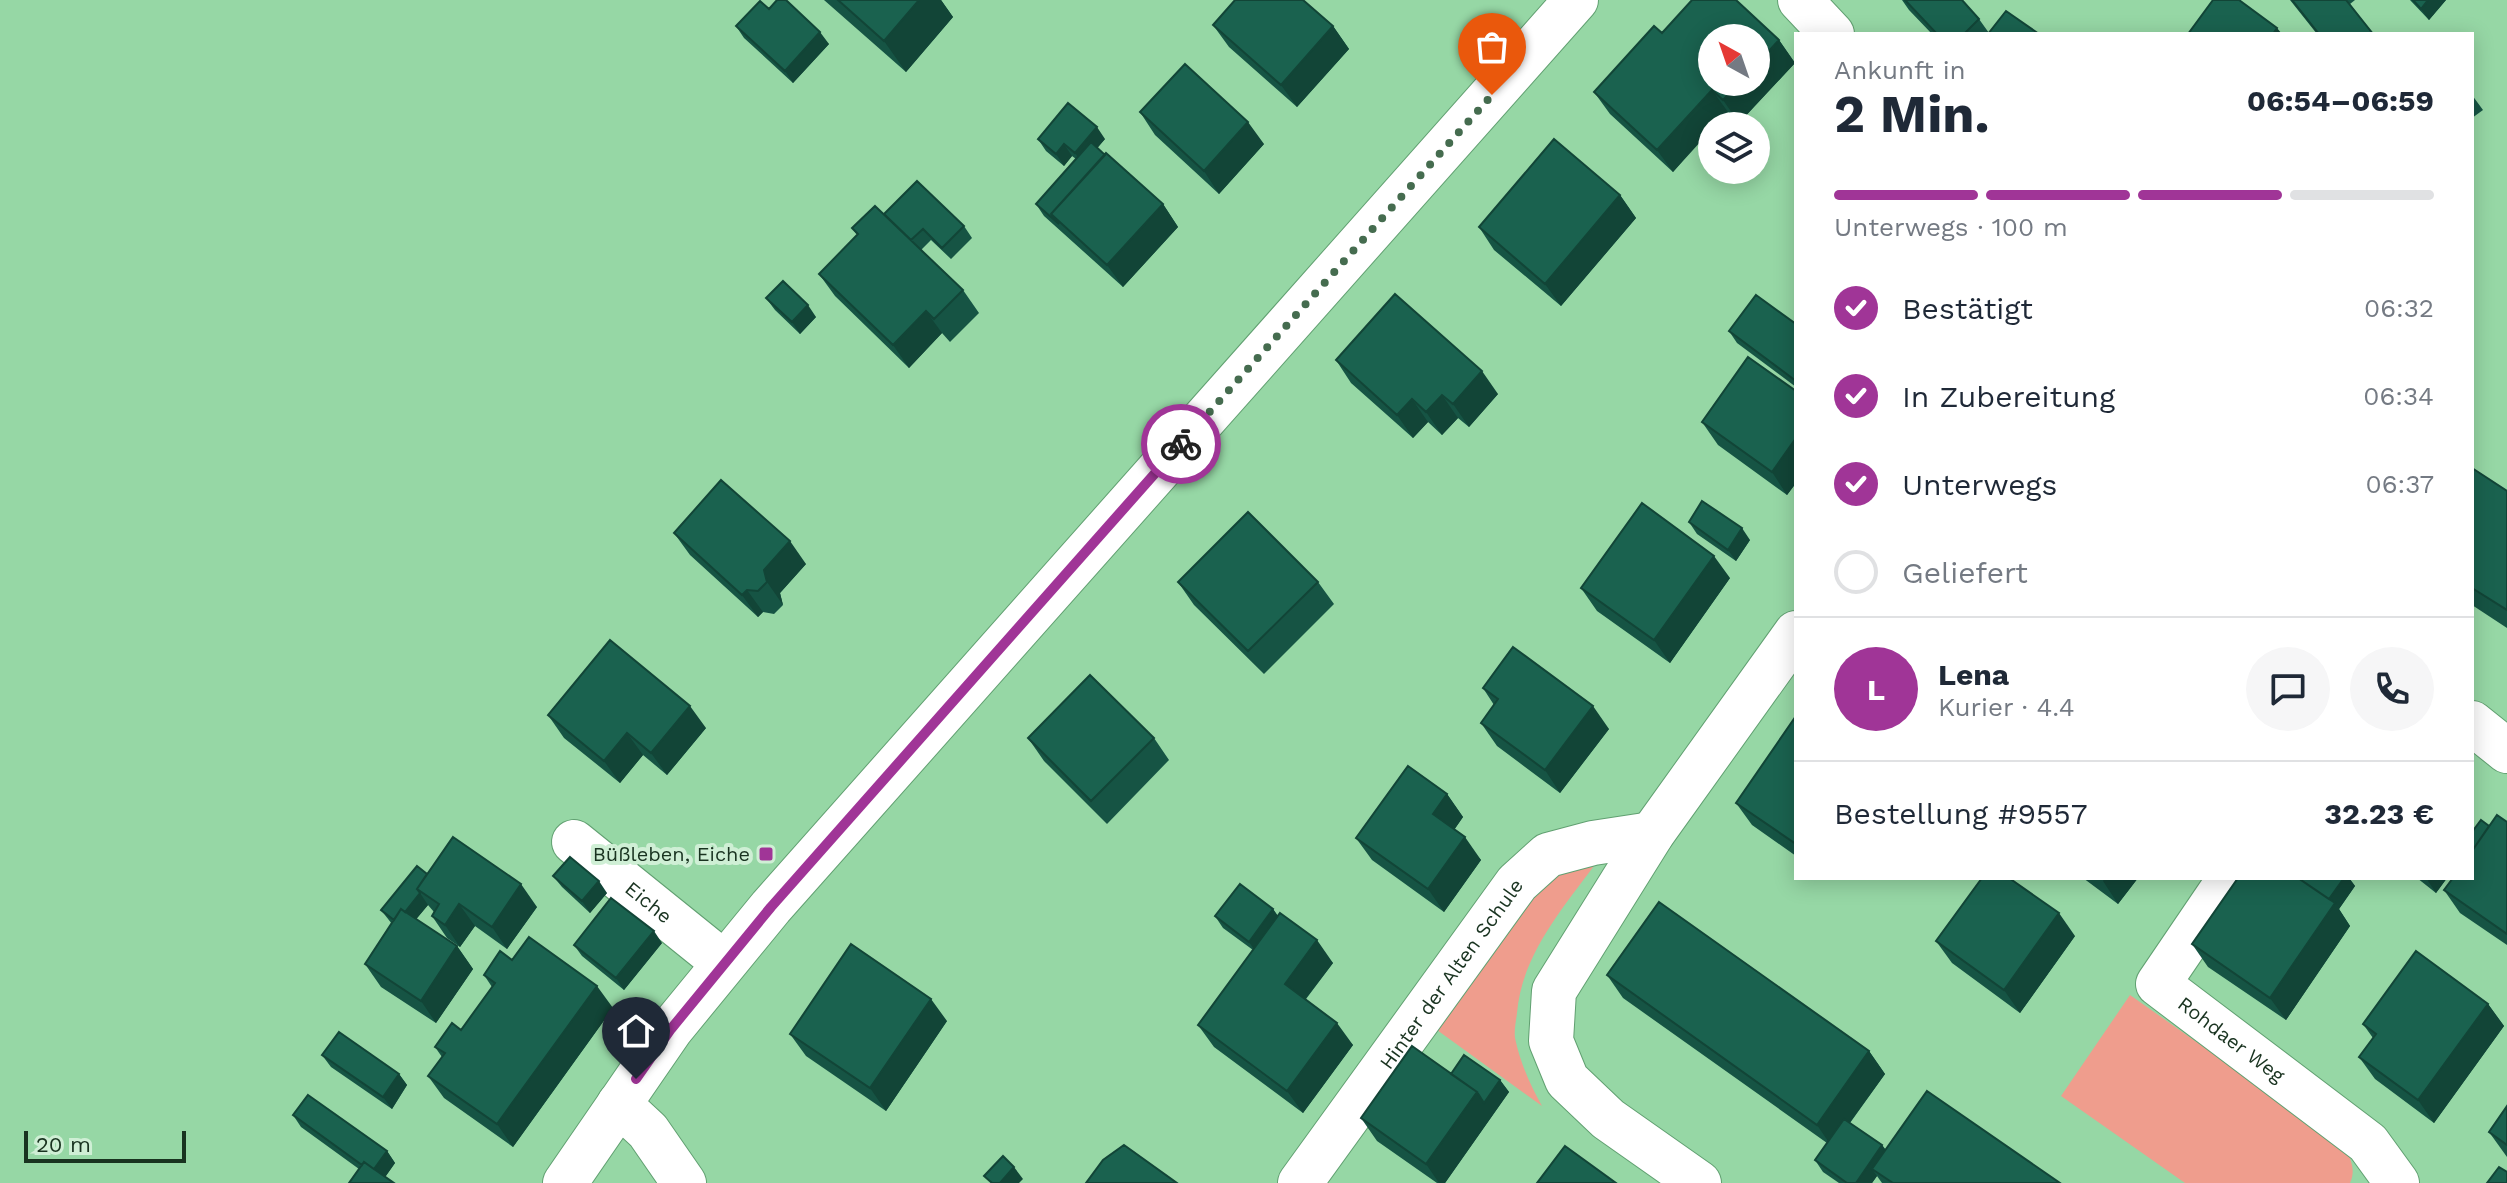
<!DOCTYPE html>
<html lang="de">
<head>
<meta charset="utf-8">
<style>
	:root { --surface:#fff; --page:#f6f6f7; --text:#1f2937; --muted:#747a83; --line:#e0e1e3; --accent:#a03597 }
	body { margin:0; font-family:"Work Sans",sans-serif; background:var(--page); color:var(--text); height:100vh; display:flex; flex-direction:column; font-size:30px; white-space:nowrap }
	* { box-sizing:border-box; margin:0 }
	p { font-size:26px; color:var(--muted) }
	.icon { flex:none; width:44px; height:44px; fill:none; stroke:currentColor; stroke-width:2; stroke-linecap:round; stroke-linejoin:round }
	.map { position:relative; flex:1; overflow:hidden }
	.sheet { position:absolute; left:1794px; top:32px; width:680px; height:848px; display:flex; flex-direction:column; background:var(--surface); border-radius:0px; box-shadow:0 4px 20px #0003 }
	.sheet>* { flex:none }
	.needle { width:52px; rotate:320deg }
	.tools { position:absolute; left:1698px; top:24px; display:grid; gap:16px }
	.tools a { display:grid; place-items:center; width:72px; height:72px; border-radius:50%; background:var(--surface); box-shadow:0 4px 20px #0003; font-size:40px }
	.scale { position:absolute; left:24px; bottom:20px; width:162px; box-sizing:border-box; padding-left:8px; border:4px solid #193320; border-top:0; font-size:22px; line-height:28px; white-space:nowrap; color:#193320; -webkit-text-stroke:6px #cfefd5; paint-order:stroke }
	.pin { position:absolute; display:grid; place-items:center; width:68px; height:68px; color:#fff; margin:-82px -34px; border-radius:50% 50% 50% 0; rotate:-45deg; box-shadow:0 0 8px #0007 }
	.pin .icon { rotate:45deg }
	.courier { position:absolute; display:grid; place-items:center; width:80px; height:80px; margin:-40px; border:6px solid #a03597; border-radius:50%; background:#fff; color:#222; box-shadow:0 2px 10px #0007 }
	.overview em { font-style:normal; font-weight:700 }
	.overview div { display:flex; flex-direction:column-reverse }
	.overview { display:flex; align-items:center; justify-content:space-between; height:136px; padding:0 40px }
	h1 { font-size:52px; font-weight:700; line-height:60px }
	.bar { display:grid; grid-template-columns:repeat(4,1fr); gap:12px 8px; align-content:center; height:96px; padding:0 40px }
	.bar i { height:10px; border-radius:6px; background:var(--line) }
	.bar .current { background:var(--accent) }
	.bar p { grid-column:span 4 }
	.line { display:flex; align-items:center; gap:20px; padding:0 40px; border-top:2px solid var(--line) }
	.line div { flex:1 }
	.round { display:grid; place-items:center; flex:none; width:84px; height:84px; border-radius:42px; background:var(--page) }
	ol { padding:0 40px; list-style:none }
	li { display:flex; align-items:center; gap:24px; height:88px }
	li p { margin-inline-start:auto }
	li .icon { padding:8px; border-radius:50%; background:var(--accent); color:#fff; stroke-width:4 }
	li:last-child { color:var(--muted) }
	li i { width:44px; height:44px; border:4px solid var(--line); border-radius:50% }
	.map>svg:first-child { display:block }
</style>
</head>
<body>
<div class="map">
<svg width="2507" height="1183" viewBox="0 0 2507 1183">
	<rect width="100%" height="100%" fill="#96d7a5"/>
	<!-- green -->
	<path fill="#ef9d8d" d="M1599,859C1565,906 1522,953 1517,1013C1516,1021 1514,1030 1515,1038C1520,1062 1530,1085 1542,1106L1437,1030L1531,897L1559,872Z
		M2130,995L2345,1147C2351,1160 2356,1170 2350,1183H2185L2061,1096Z"/>
	<g fill="none" stroke-linecap="round" stroke-linejoin="round">
		<!-- minor casing -->
		<g stroke="#61a071" stroke-width="46">
			<g id="minor">
				<path d="M1800,0L1832,34"/>
				<path d="M2472,723L2507,751"/>
				<path id="s1" d="M574,842L724,963"/>
				<path id="s2" d="M2230,878L2158,984L2368,1143L2397,1183"/>
				<path d="M619,1104L648,1131L684,1183"/>
				<path d="M565,1183L671,1029L771,907L1576,0"/>
				<path id="s3" d="M1300,1183L1517,883L1548,855L1593,843L1652,834"/>
				<path d="M1699,1183L1608,1119L1567,1080L1551,1041L1554,991L1652,834L1796,633"/>
			</g>
		</g>
		<!-- minor -->
		<use href="#minor" stroke="#fff" stroke-width="44"/>
	</g>
	<!-- wall -->
	<path fill="#165444" d="M824,0H941L953,17L906,72Z
		M1902,0H1962L1979,19L1989,33L2039,34H1932L1909,10Z
		M2290,0H2355L2350,4L2373,34H2317Z
		M2410,0H2446L2429,20Z
		M769,9L829,44L793,83L744,38L736,26Z
		M1213,25L1333,26L1349,49L1297,107L1229,47Z
		M1662,33L1779,40L1795,63L1739,123L1728,112L1715,126H1712L1673,172L1610,114L1594,92Z
		M2472,95L2483,110L2472,118Z
		M1140,112L1264,144L1219,194L1155,135Z
		M1038,139H1105L1097,148L1163,204L1178,227L1123,287L1044,216L1036,204L1076,159L1072,156L1064,166L1046,151Z
		M1620,195L1636,218L1561,306L1494,250L1479,227Z
		M964,226L972,238L951,259L931,240L921,250L963,290L979,313L950,342L942,333L909,368L835,296L819,274L857,235L852,228Z
		M766,298L816,317L800,334L775,310Z
		M1796,324V387L1737,343L1729,331Z
		M1336,360L1498,394L1469,427L1458,418L1442,435L1428,422L1413,438L1351,383Z
		M1796,391V483L1787,495L1718,445L1702,422Z
		M2472,468L2507,491V628L2472,605Z
		M1689,522L1750,540L1736,561L1697,534Z
		M674,533L806,564L780,593L783,605L774,614L763,612L758,617L690,555Z
		M1730,578L1670,663L1597,611L1581,588Z
		M1178,582H1318L1334,604L1264,674L1194,605Z
		M1483,688L1609,729L1560,793L1497,746L1481,723L1494,705Z
		M548,715L706,728L667,775L643,755L620,783L564,738Z
		M1796,716V856L1752,825L1736,803Z
		M1028,738H1154L1169,760L1107,824L1044,761Z
		M1447,794L1463,817L1454,830L1481,860L1444,912L1372,860L1356,838Z
		M2507,822V945L2460,913L2444,890L2489,826Z
		M427,874L537,907L507,949L475,926L460,947L447,938L432,916L434,912L428,905L416,919L457,946L473,969L436,1023L381,987L365,964L392,924L381,910Z
		M553,876L607,893L590,913L562,887Z
		M2083,878H2138L2118,904Z
		M2238,878H2349L2355,886L2339,909L2350,926L2286,1020L2208,967L2192,944Z
		M2417,878H2447L2436,893Z
		M1273,909L1278,916L1333,963L1306,999L1353,1045L1303,1113L1214,1047L1198,1025L1253,950L1223,928L1215,916Z
		M2075,936L2020,1013L1952,963L1936,941Z
		M662,943L624,990L582,956L574,945Z
		M512,960L613,1008L513,1147L444,1098L428,1076L442,1057L435,1047L461,1030L492,987L484,975Z
		M1607,975L1869,1051L1885,1074L1850,1123L1882,1145L1886,1150L2060,1183H1882L1877,1176L1872,1183H1839L1823,1172L1815,1160L1827,1143L1623,998Z
		M2488,1004L2504,1026L2434,1123L2375,1079L2359,1057L2373,1038L2363,1024Z
		M947,1021L886,1111L806,1056L790,1034Z
		M322,1055L399,1074L407,1085L392,1109L331,1067Z
		M1451,1074L1500,1080L1509,1092L1445,1183H1437L1377,1141L1361,1118Z
		M2507,1106V1157L2489,1132Z
		M293,1115L387,1151L395,1163L385,1177L359,1169L301,1127Z"/>
	<!-- shaded-wall -->
	<path fill="#124537" d="M919,0H941L953,17L906,72L884,41Z
		M2428,0H2446L2429,20L2421,9Z
		M1333,26L1349,49L1297,107L1281,85Z
		M2277,28L2282,34H2273Z
		M820,32L829,44L793,83L785,71Z
		M1779,40L1795,63L1739,123L1723,100L1740,82H1756V65Z
		M1712,90L1728,112L1715,126H1712V129L1673,172L1657,150Z
		M1248,122L1264,144L1219,194L1204,171Z
		M1097,127L1105,139L1083,165L1075,153Z
		M1064,144L1072,156L1064,166L1056,154Z
		M1620,195L1636,218L1561,306L1545,284Z
		M1163,204L1178,227L1123,287L1107,265Z
		M808,305L816,317L800,334L792,322Z
		M926,311L942,333L909,368L893,345Z
		M1482,371L1498,394L1469,427L1453,404Z
		M1442,395L1458,418L1442,435L1426,412Z
		M1412,399L1428,422L1413,438L1397,415Z
		M1796,438V483L1787,495L1772,472Z
		M1742,528L1750,540L1736,561L1728,550Z
		M790,541L806,564L780,593L783,605L767,582L764,570Z
		M1714,556L1730,578L1670,663L1654,640Z
		M747,590L763,612L758,617L742,595Z
		M690,706L706,728L667,775L651,753Z
		M1593,706L1609,729L1560,793L1545,770Z
		M627,733L643,755L620,783L604,761Z
		M1447,794L1463,817L1449,837L1433,814Z
		M1465,837L1481,860L1444,912L1428,889Z
		M2105,878H2138L2118,904L2103,881Z
		M2344,878H2349L2355,886L2339,909L2350,926L2286,1020L2270,998L2326,903Z
		M2430,878H2447L2436,893L2428,881Z
		M599,881L607,893L590,913L582,901Z
		M521,884L537,907L507,949L492,927Z
		M420,893L428,905L404,934L396,922Z
		M459,904L475,926L460,947L445,925Z
		M1273,909L1281,921L1257,954L1249,942Z
		M2059,913L2075,936L2020,1013L2004,990Z
		M654,931L662,943L624,990L616,978Z
		M1317,940L1333,963L1300,1006L1285,984Z
		M457,946L473,969L436,1023L421,1001Z
		M597,986L613,1008L513,1147L497,1124Z
		M931,999L947,1021L886,1111L870,1088Z
		M2488,1004L2504,1026L2434,1123L2418,1100Z
		M1337,1023L1353,1045L1303,1113L1287,1091Z
		M1869,1051L1885,1074L1832,1147L1817,1125Z
		M399,1074L407,1085L392,1109L383,1097Z
		M1500,1080L1509,1092L1445,1183H1439L1426,1164L1477,1092Z
		M1882,1145L1890,1157L1872,1169L1877,1176L1872,1183H1856Z
		M387,1151L395,1163L381,1183L372,1172Z
		M1014,1167L1023,1179L1019,1183H1000Z"/>
	<!-- building -->
	<path fill="#1a624f" stroke="#124537" stroke-width="2" d="M777,0H786L820,32L785,71L736,26L760,1L769,9Z
		M838,0H919L884,41Z
		M1235,0H1303L1333,26L1281,85L1213,25Z
		M1692,0H1736L1779,40L1756,65V38H1712V82H1740L1723,100L1712,90L1657,150L1594,92L1654,26L1662,33Z
		M1905,0H1962L1979,19L1964,34H1937Z
		M2213,0H2239L2277,28L2273,34H2188Z
		M2292,0H2346L2373,34H2319Z
		M2413,0H2428L2421,9Z
		M2006,11L2039,34H1988Z
		M1185,64L1248,122L1204,171L1140,112Z
		M1068,103L1097,127L1075,153L1064,144L1056,154L1038,139Z
		M1554,139L1620,195L1545,284L1479,227Z
		M1091,142L1105,155L1051,214L1059,224L1036,204Z
		M1106,153L1163,204L1107,265L1051,214Z
		M917,181L964,226L942,248L923,229L911,240L884,214Z
		M875,206L963,290L934,319L926,311L893,345L819,274L858,234L852,228Z
		M783,281L808,305L792,322L766,298Z
		M1395,294L1482,371L1453,404L1442,395L1426,412L1412,399L1397,415L1336,360Z
		M1756,295L1796,324V381L1729,331Z
		M1748,357L1796,391V438L1772,472L1702,422Z
		M2472,468L2507,491V610L2472,588Z
		M721,480L790,541L764,570L767,582L758,591L747,590L742,595L674,533Z
		M1702,501L1742,528L1728,550L1689,522Z
		M1642,503L1714,556L1654,640L1581,588Z
		M1248,512L1318,582L1248,651L1178,582Z
		M610,640L690,706L651,753L627,733L604,761L548,715Z
		M1513,647L1593,706L1545,770L1481,723L1498,699L1483,688Z
		M1090,675L1154,738L1091,801L1028,738Z
		M1796,716V844L1736,803Z
		M1408,766L1447,794L1433,814L1465,837L1428,889L1356,838Z
		M2497,815L2507,822V934L2444,890L2453,878H2472V851Z
		M2481,820L2489,826L2472,851V832Z
		M453,837L521,884L492,927L459,904L445,925L432,916L439,904L417,889Z
		M570,857L599,881L582,901L553,876Z
		M417,866L427,874L417,889L420,893L405,912L401,909L394,920L381,910Z
		M1982,878H2009L2059,913L2004,990L1936,941Z
		M2238,878H2298L2335,903L2270,998L2192,944Z
		M2298,878H2344L2329,899Z
		M1240,884L1273,909L1249,942L1215,916Z
		M611,898L654,931L616,978L574,945Z
		M1659,902L1869,1051L1817,1125L1607,975Z
		M401,909L457,946L421,1001L365,964Z
		M1280,913L1317,940L1285,984L1337,1023L1287,1091L1198,1025Z
		M529,937L597,986L497,1124L428,1076L445,1053L435,1047L452,1023L461,1030L495,983L484,975L500,951L512,960Z
		M851,944L931,999L870,1088L790,1034Z
		M2416,951L2488,1004L2418,1100L2359,1057L2376,1034L2363,1024Z
		M339,1032L399,1074L383,1097L322,1055Z
		M1412,1046L1477,1092L1426,1164L1361,1118Z
		M1464,1055L1500,1080L1484,1103L1477,1092L1451,1074Z
		M1927,1091L2060,1183H1893L1872,1169Z
		M308,1095L387,1151L374,1169L364,1162L362,1165L293,1115Z
		M2507,1106V1145L2489,1132Z
		M1844,1119L1882,1145L1856,1183H1847L1815,1160Z
		M1124,1145L1177,1183H1086L1103,1160Z
		M1565,1146L1616,1183H1537Z
		M1003,1156L1014,1167L1000,1183H992L984,1176Z
		M364,1162L394,1183H349Z
		M2499,1167L2507,1172V1183H2487Z"/>
	<g fill="none" stroke-linecap="round" stroke-linejoin="round">
		<!-- done -->
		<path stroke="#456c4f" stroke-width="8" stroke-dasharray="0 14.4" d="M1181,444L1492,95"/>
		<!-- route -->
		<path stroke="#a03597" stroke-width="10" d="M636,1079L671,1029L771,907L1181,444"/>
	</g>
	<!-- markers -->
	<rect fill="#a03597" stroke="#cfefd5" stroke-width="3" x="758" y="846" width="16" height="16" rx="4"/>
	<g text-anchor="middle" dominant-baseline="central" stroke-width="8" stroke-linejoin="round" paint-order="stroke">
		<!-- poi labels -->
		<g font-size="20" fill="#193320" stroke="#cfefd5" text-anchor="end">
			<text x="750" y="854">Büßleben, Eiche</text>
		</g>
		<!-- street labels -->
		<g font-size="20" fill="#193320" stroke="#cfefd5">
			<text stroke="none"><textPath href="#s1" startOffset="96">Eiche</textPath></text>
			<text stroke="none"><textPath href="#s3" startOffset="258">Hinter der Alten Schule</textPath></text>
			<text stroke="none"><textPath href="#s2" startOffset="220">Rohdaer Weg</textPath></text>
		</g>
	</g>
</svg>
<div class="tools">
<a><svg class="needle" viewBox="-14 -14 28 28"><path d="M0-13l5 13h-10z" fill="#e53935"/><path d="M0 13l5-13h-10z" fill="#747a83"/></svg></a>
<a><svg class="icon" aria-label="layers" viewBox="0 0 24 24"><path d="M12 4l9 5-9 5-9-5zM3 14l9 5 9-5"/></svg></a>
</div>
<div class="scale">20 m</div>
<div class="pin" style="left:1492px;top:95px;background:#ea580c"><svg class="icon" aria-label="bag" viewBox="0 0 24 24"><path d="M5 8h14l-1 12H6zM9 8a3 3 0 0 1 6 0"/></svg></div>
<div class="pin" style="left:636px;top:1079px;background:#1f2937"><svg class="icon" aria-label="home" viewBox="0 0 24 24"><path d="M3 11l9-7 9 7M6 9v11h12V9"/></svg></div>
<div class="courier" style="left:1181px;top:444px"><svg class="icon" aria-label="bike" viewBox="0 0 24 24"><circle cx="6" cy="16" r="4"/><circle cx="18" cy="16" r="4"/><path d="M6 16l4-8h5l3 8M10 8l3 8H6M13 5h3"/></svg></div>
<section class="sheet">
<div class="overview"><div><h1>2 Min.</h1><p>Ankunft in</p></div><em>06:54–06:59</em></div>
<div class="bar"><i class="current"></i><i class="current"></i><i class="current"></i><i></i><p>Unterwegs · 100 m</p></div>
<ol>
<li><svg class="icon" aria-label="check" viewBox="0 0 24 24"><path d="M5 12l5 5 9-10"/></svg>Bestätigt<p>06:32</p></li>
<li><svg class="icon" aria-label="check" viewBox="0 0 24 24"><path d="M5 12l5 5 9-10"/></svg>In Zubereitung<p>06:34</p></li>
<li><svg class="icon" aria-label="check" viewBox="0 0 24 24"><path d="M5 12l5 5 9-10"/></svg>Unterwegs<p>06:37</p></li>
<li><i></i>Geliefert</li>
</ol>
<div class="line" style="height:144px"><b class="round" style="background:var(--accent);color:#fff">L</b><div><b>Lena</b><p>Kurier · 4.4</p></div><a class="round"><svg class="icon" aria-label="chat" viewBox="0 0 24 24"><path d="M4 5h16v11H9l-5 4z"/></svg></a><a class="round"><svg class="icon" aria-label="phone" viewBox="0 0 24 24"><path d="M5 4h4l2 5-3 2q2 4 5 5l2-3 5 2v4C11 20 4 13 5 4z"/></svg></a></div>
<div class="line" style="height:104px"><div>Bestellung #9557</div><b>32.23 €</b></div>
</section>
</div>
</body>
</html>
